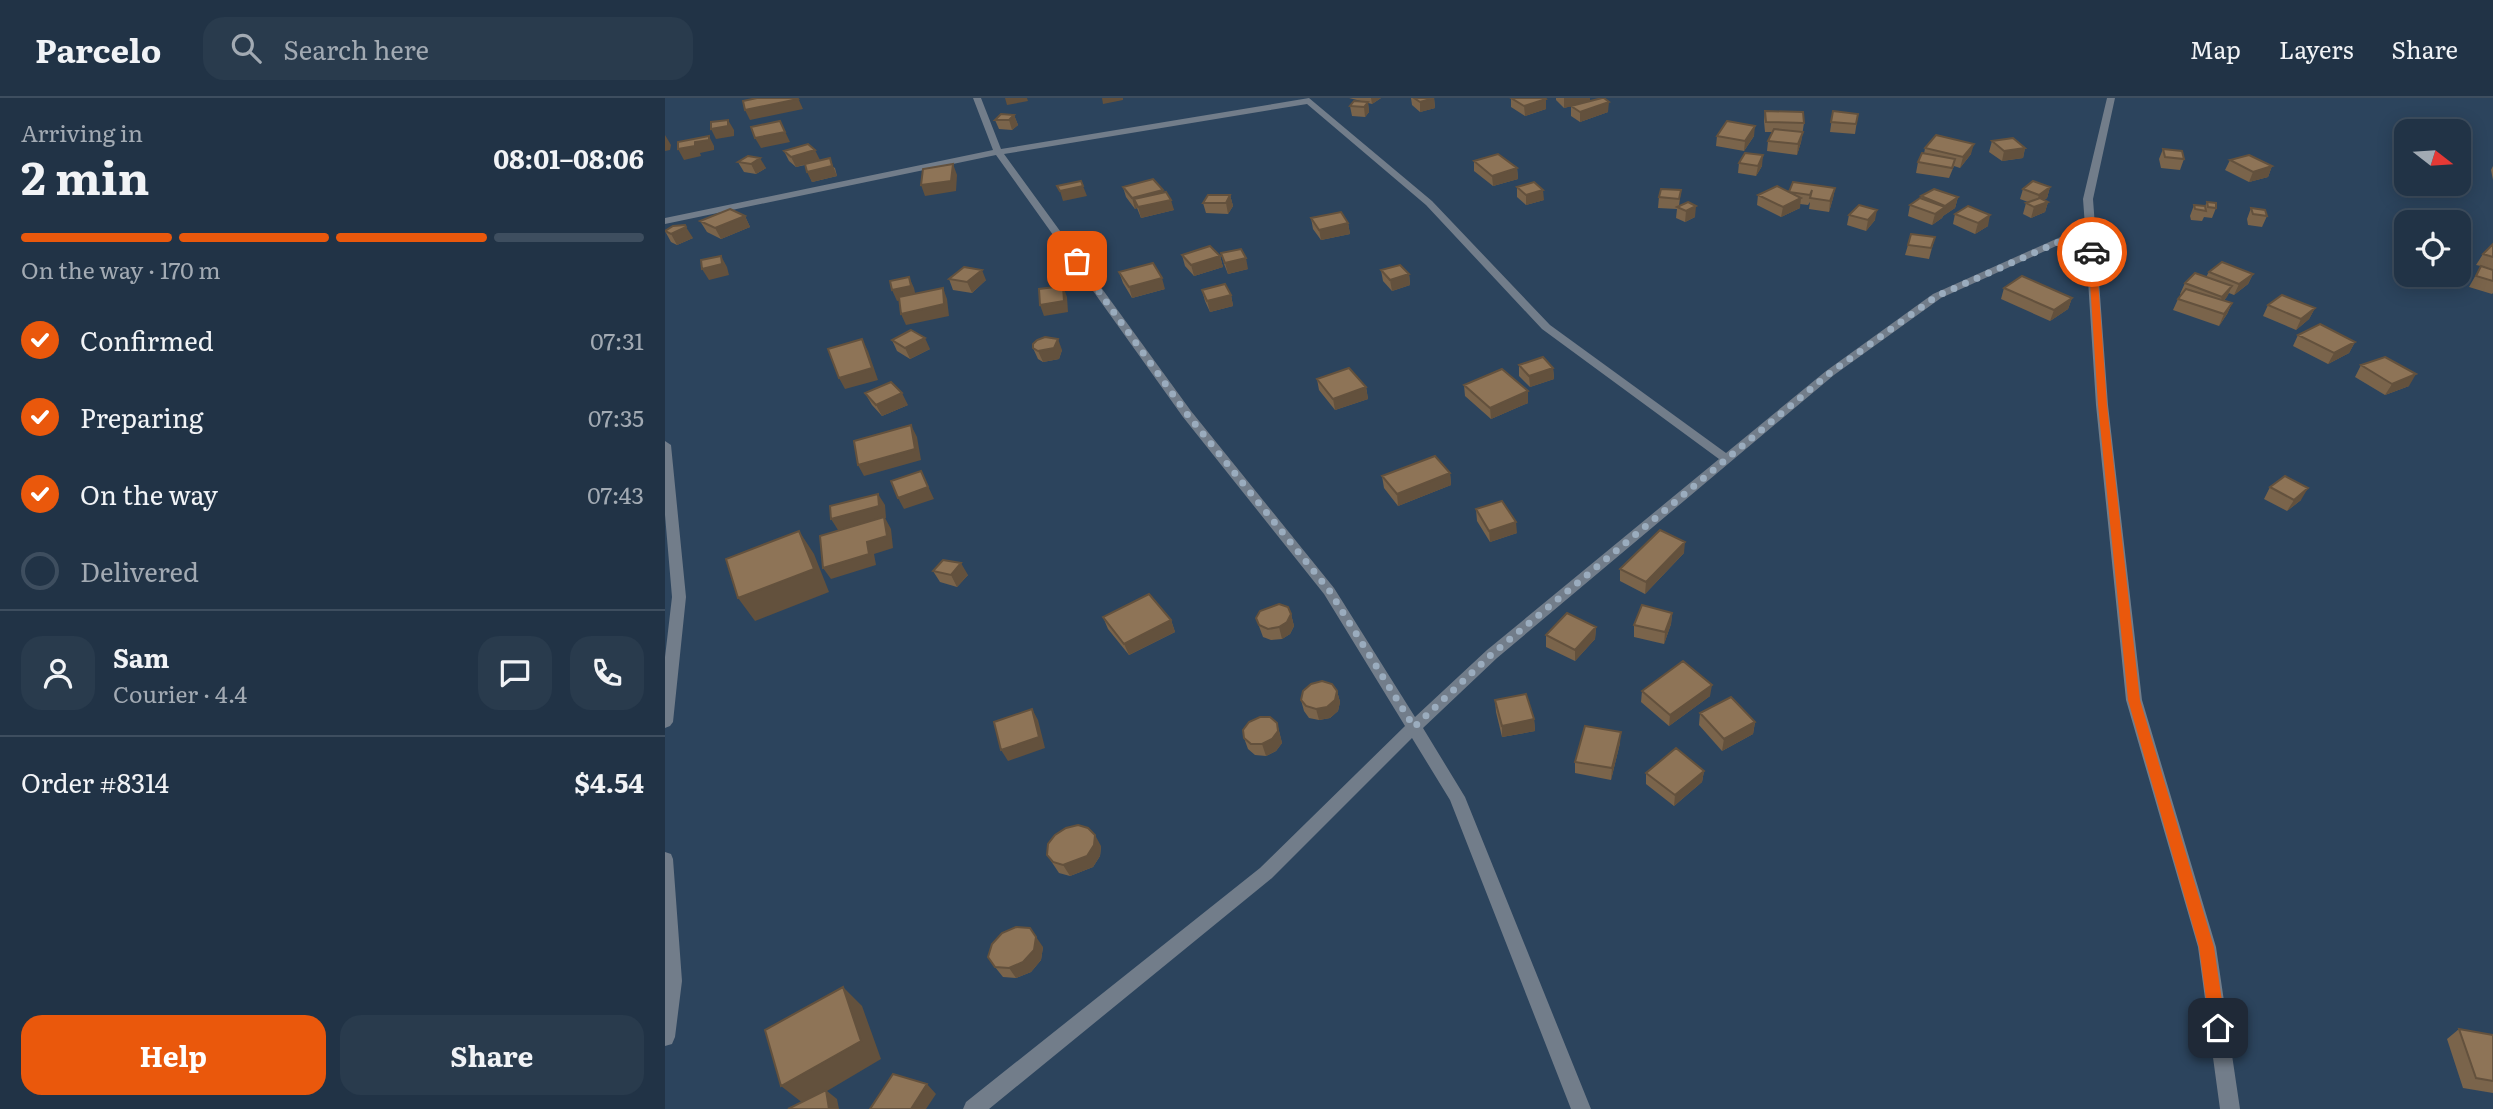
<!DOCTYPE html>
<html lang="en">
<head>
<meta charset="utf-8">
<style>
	:root { --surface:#213346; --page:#293b4d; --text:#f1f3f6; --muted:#a2aab3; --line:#3e4e5f; --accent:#ea580c }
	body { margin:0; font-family:Literata,serif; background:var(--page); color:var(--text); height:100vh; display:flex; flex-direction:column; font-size:26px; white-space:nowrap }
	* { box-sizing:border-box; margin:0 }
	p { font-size:23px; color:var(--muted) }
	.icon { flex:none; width:38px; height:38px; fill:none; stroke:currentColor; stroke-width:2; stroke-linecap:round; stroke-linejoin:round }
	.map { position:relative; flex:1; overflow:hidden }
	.side { display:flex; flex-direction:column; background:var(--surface); width:665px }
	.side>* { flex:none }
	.needle { width:46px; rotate:107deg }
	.buttons { position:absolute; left:1729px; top:21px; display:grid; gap:14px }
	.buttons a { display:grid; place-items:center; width:77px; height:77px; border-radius:14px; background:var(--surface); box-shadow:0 4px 18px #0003,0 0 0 2px var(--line); font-size:35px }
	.pin { position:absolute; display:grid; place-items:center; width:60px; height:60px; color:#fff; margin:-30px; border-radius:14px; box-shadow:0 4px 10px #0006 }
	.courier { position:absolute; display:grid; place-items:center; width:70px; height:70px; margin:-35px; border:5px solid #ea580c; border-radius:50%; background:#fff; color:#222; box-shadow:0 2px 9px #0007 }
	.overview em { font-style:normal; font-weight:700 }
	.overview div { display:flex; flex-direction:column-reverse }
	.overview { display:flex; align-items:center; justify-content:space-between; height:119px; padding:0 21px }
	h1 { font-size:46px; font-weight:700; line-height:52px }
	.bar { display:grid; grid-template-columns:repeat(4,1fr); gap:10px 7px; align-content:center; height:84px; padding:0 21px }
	.bar i { height:9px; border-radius:5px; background:var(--line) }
	.bar .selected { background:var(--accent) }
	.bar p { grid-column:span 4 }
	.line { display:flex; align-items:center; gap:18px; padding:0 21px; border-top:2px solid var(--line) }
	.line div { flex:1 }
	.round { display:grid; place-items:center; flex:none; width:74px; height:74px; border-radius:21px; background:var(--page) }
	ol { padding:0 21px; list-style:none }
	li { display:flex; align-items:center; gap:21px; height:77px }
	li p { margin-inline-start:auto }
	li .icon { padding:7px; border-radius:50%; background:var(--accent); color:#fff; stroke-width:4 }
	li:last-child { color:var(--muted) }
	li i { width:38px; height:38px; border:4px solid var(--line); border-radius:50% }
	.action { display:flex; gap:14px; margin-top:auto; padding:14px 21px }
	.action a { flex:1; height:80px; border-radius:21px; background:var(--accent); color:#fff; font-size:28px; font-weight:700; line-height:80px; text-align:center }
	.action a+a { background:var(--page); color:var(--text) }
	header { display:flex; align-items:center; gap:42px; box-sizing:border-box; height:98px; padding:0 35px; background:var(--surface); border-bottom:2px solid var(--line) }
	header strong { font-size:33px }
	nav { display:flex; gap:38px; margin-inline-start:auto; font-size:24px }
	.search { width:490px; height:63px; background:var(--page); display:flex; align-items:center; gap:18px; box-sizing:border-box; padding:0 24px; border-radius:21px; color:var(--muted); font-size:26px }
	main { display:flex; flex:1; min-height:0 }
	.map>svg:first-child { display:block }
</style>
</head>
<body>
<header>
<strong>Parcelo</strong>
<div class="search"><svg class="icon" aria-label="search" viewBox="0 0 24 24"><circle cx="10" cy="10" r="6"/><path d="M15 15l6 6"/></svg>Search here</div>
<nav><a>Map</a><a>Layers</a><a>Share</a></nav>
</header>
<main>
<section class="side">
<div class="overview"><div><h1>2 min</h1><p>Arriving in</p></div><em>08:01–08:06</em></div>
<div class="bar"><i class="selected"></i><i class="selected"></i><i class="selected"></i><i></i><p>On the way · 170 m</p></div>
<ol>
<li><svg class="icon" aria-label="check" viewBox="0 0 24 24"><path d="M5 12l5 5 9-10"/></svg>Confirmed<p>07:31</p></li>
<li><svg class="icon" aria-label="check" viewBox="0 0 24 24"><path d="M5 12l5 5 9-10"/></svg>Preparing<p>07:35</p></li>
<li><svg class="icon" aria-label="check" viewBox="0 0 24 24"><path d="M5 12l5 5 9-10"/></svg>On the way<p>07:43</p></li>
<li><i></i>Delivered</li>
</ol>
<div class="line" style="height:126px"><a class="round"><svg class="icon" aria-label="person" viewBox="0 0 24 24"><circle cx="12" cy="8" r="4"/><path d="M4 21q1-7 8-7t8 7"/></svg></a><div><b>Sam</b><p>Courier · 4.4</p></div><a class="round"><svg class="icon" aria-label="chat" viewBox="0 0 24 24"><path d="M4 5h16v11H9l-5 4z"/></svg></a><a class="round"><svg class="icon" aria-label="phone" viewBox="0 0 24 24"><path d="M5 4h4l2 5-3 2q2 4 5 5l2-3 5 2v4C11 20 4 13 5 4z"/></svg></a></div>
<div class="line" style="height:91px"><div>Order #8314</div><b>$4.54</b></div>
<div class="action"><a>Help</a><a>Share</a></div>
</section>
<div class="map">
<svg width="1828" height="1011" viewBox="0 0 1828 1011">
	<rect width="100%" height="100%" fill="#2c445d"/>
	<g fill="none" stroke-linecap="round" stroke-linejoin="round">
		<!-- minor -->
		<path fill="#727d8a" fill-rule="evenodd" d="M308,0H316L336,51L644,0L767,103L885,227L1061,355L1161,273L1268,196L1420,128L1418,101L1442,0H1450L1428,101L1443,307L1477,602L1551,849L1575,1011H1555L1533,849L1461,602L1431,307L1420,135L1276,200L1169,277L832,560L758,630L800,699L926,1011H906L785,702L747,640L607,780L324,1011H298L301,1004L595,770L740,628L659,496L518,319L331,57L0,126V120L328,52ZM642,6L761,107L877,231L1054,361L822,552L750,619L669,490L526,313L339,56Z
			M0,343L6,347L21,499L8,624L5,628L0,630V559L7,499L0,417Z
			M0,754L6,756L8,761L17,883L10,939L7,946L0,948Z"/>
	</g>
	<!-- wall -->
	<path fill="#7a644b" d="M684,0H716L707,6L703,5L704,14L700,19L687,18L685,8L700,4Z
		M746,0H769L770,10L755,14L747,7Z
		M846,0L881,1V11L860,18L846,9Z
		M891,0H925V3L943,14L915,24L906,18V8L899,10L891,2Z
		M1100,13L1139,25L1136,44L1132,57L1102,53L1103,43L1107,34H1100L1099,23Z
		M1168,13L1193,16L1190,36L1165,34Z
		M349,17L353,27L347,32L334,31L330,22Z
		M1052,38H1089L1079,53L1051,48Z
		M1327,43L1360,50L1358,60L1337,63L1324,54Z
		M1260,50L1306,56L1295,70L1289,68L1284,80L1251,75L1253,64L1259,56Z
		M1498,51L1519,61L1515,72L1496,70L1494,61Z
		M119,53L155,62L170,70L172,78L147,84L140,67L131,69L124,63Z
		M83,58L101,70L91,76L79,74L73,64Z
		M1565,62L1607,68L1603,79L1584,84L1560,72Z
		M809,63L852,70L853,81L828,88L809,73Z
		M1074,65L1097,68L1091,78L1073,75Z
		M1828,68V82L1826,72Z
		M458,89L498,94L509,112L476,120L472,110L470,111L461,99Z
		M852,89L879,102L861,107L852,99Z
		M1385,89L1382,100L1379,102L1383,104L1380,114L1366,120L1358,116L1361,105L1363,104L1355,101L1358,91Z
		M1170,90L1168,100L1164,114L1144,111L1145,104L1143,107L1135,106V110L1116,119L1092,107L1093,97Z
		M1016,92L1014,108L1030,119L1020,124L1011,120L1012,111L993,110L994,99Z
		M565,97L568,108L563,116L541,115L538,105Z
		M1256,98L1293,99L1290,110L1278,118L1277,120L1267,127L1243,118L1245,107L1256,101Z
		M1542,104L1551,110L1547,120L1539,119L1537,123L1526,122L1525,118L1529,107L1540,108Z
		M1586,110L1602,118L1597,129L1583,127L1582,121Z
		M1290,116L1323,128L1310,136L1288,126Z
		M1184,117L1210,122L1201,133L1182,127Z
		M80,118L85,129L56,141L42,134L35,123Z
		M646,120L683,125L685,136L656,142L648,131Z
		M0,133L28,140L12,147L6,144Z
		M1270,139L1264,161L1240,157L1243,147Z
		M1828,146V195L1827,196L1804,189L1816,168L1811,167L1818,156Z
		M556,155L583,171L563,176L559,166Z
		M517,157L555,158L558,169L529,178L520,168Z
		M716,172L744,176L745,187L727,193L718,183Z
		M454,174L500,191L467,200L458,185Z
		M1544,174L1588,176L1583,186L1569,197L1564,195L1559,203L1567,205L1562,216L1554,228L1508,212L1513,201L1516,197L1515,196L1520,185L1541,179Z
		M284,181L321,182L307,195L288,192Z
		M1339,190L1407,200L1403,211L1385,223L1336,201Z
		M537,192L566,197L568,208L545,214L540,203Z
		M1603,207L1650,210L1644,221L1631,232L1598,218Z
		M1633,237L1690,244L1684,255L1663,266L1628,248Z
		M227,242L265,251L245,261L232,253Z
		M368,250L397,252L394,261L378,264L373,261Z
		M854,267L888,270L889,281L865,289L854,278Z
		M1696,267L1744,288L1720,297L1690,279Z
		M652,281L701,289L703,301L670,312L654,292Z
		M799,287L863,293V305L826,321L800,298Z
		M200,295L243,307L217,318L207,307Z
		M785,375L786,387L733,408L719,390L717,378Z
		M1605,389L1636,402L1622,413L1599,401Z
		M811,411L852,435L825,444L812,423Z
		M1019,455L980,496L955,483V471Z
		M268,473L303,477L292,489L275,484Z
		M1007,515L1006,526L999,546L969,539V527Z
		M626,516L629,528L625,536L617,541L606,542L598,539L591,520Z
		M438,519L506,522L510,534L464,557L443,531Z
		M931,529L930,541L910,563L881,549V537Z
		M672,593L675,604L673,613L665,620L654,622L644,620L639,613L636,602Z
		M977,593L1045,598L1004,628L976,604Z
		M830,602L869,621L870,633L837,639L831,614Z
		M1035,615L1090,624L1088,636L1057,653L1034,627Z
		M612,625L617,645L611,653L601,658L590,657L583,651L579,640Z
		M955,645L946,682L910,675V664Z
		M1039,673L1037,684L1009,708L981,686V675Z
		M436,748L435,758L428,769L405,778L394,775L382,757Z
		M378,849L376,862L366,874L351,880L338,879L330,869Z
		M1794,931L1828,937V995L1798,990L1782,941Z"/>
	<!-- shaded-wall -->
	<path fill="#63513d" d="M132,0H133L138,11L85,22L80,12Z
		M340,0H362L363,3L342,7Z
		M437,0H458V2L438,6Z
		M706,0H716L707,6Z
		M769,0L770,10L755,14V4Z
		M899,0H925V4L899,10Z
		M881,1V11L860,18L859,8Z
		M703,4L704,14L700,19L699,9Z
		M944,4L943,14L915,24V14Z
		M349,17L353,27L347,32L344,22Z
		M63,22L69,32V38L51,41L46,31Z
		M115,23L125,44L96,50L90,40Z
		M1090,28L1089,38L1079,53L1080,43Z
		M1138,34L1136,44L1132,57L1133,46Z
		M0,37L6,47L5,52L0,53Z
		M44,38L49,48V52L35,55L36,58L19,62L13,51Z
		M1309,46L1306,56L1295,70L1298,59Z
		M1360,50L1358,60L1337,63L1339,53Z
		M150,52L155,62L131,69L126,59Z
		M1098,57L1097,68L1091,78L1093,68Z
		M95,60L101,70L91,76L86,66Z
		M165,60L172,78L147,84L142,74Z
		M288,66L292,77L291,93L260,98L256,87Z
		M1607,68L1603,79L1584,84L1588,74Z
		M852,70L853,81L828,88L827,78Z
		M418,88L422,98L398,103L395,93Z
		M1385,89L1382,100L1371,107L1374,97Z
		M1170,90L1168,100L1164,114L1165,103Z
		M498,92L501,102H506L509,112L476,120L473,109L469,101L472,110L470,111L467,100Z
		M878,92L879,102L861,107V97Z
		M565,97L568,108L563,116L561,105Z
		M1293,99L1290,110L1278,118L1277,120L1267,127L1270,116L1280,109V108Z
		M1136,100L1135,110L1116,119L1118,109Z
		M1383,104L1380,114L1366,120L1369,109Z
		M1031,108L1030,119L1020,124L1021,113Z
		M1212,112L1210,122L1201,133L1203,122Z
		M1325,117L1323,128L1310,136L1313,125Z
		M80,118L85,129L56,141L50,130Z
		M683,125L685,136L656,142L654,132Z
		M21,129L28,140L12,147L6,136Z
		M56,158L62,169L64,177L44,182L37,171Z
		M555,158L558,169L529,178L526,167Z
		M581,160L583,171L563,176L560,165Z
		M317,172L321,182L307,195L302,184Z
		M744,176L745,187L727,193L725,182Z
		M1588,176L1583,186L1569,197L1574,186Z
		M244,179L249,190L251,199L232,203L227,192Z
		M497,180L500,191L467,200L464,189Z
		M398,188L402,199L403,214L379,218L375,207Z
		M1567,188L1562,199L1552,210L1557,199Z
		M278,190L282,201L284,218L241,227L236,216Z
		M566,197L568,208L545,214L542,203Z
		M1407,200L1403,211L1385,223L1389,212Z
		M1567,205L1562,216L1554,228L1559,216Z
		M1650,210L1644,221L1631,232L1636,221Z
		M260,240L265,251L245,261L240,250Z
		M197,241L203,253L213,282L180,291L174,280Z
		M393,241L397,252L394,261L378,264L373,253Z
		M1690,244L1684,255L1663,266L1669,255Z
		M888,270L889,281L865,289L864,278Z
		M1751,276L1744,288L1720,297L1727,286Z
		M701,289L703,301L670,312L668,301Z
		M863,293V305L826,321L825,310Z
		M237,295L243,307L217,318L211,307Z
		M246,327L252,339L256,362L199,378L193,367Z
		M256,373L269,401L239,411L233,400Z
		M785,375L786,387L733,408L732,396Z
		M1643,390L1636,402L1622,413L1629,402Z
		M213,396L220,407L221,420H220L226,431L228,450L209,456L211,467L166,481L158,470L202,444L173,432L166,421Z
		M851,424L852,435L825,444L824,433Z
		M134,433L149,456L164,494L90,523L73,500Z
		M1020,444L1019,455L980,496L981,484Z
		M296,465L303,477L292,489L286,477Z
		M1007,515L1006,526L999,546L1000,534Z
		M626,516L629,528L625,536L617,541L614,529Z
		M506,522L510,534L464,557L459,546Z
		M931,529L930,541L910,563V552Z
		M1047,587L1045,598L1004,628L1005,617Z
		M672,593L675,604L673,613L665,620L654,622L651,611Z
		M367,611L373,622L380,650L343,663L336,652Z
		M869,621L870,633L837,639V628Z
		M1090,624L1088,636L1057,653L1059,641Z
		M612,625L617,645L611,653L601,658L597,646Z
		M956,634L955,645L946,682L947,670Z
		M1039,673L1037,684L1009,708L1010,697Z
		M430,737L436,748L435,758L428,769L405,778L398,767Z
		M365,830L378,849L376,862L366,874L351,880L344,870Z
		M178,889L197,908L216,961L162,993L172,1001L174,1011H164L139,1006L116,988Z
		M262,986L271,996L261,1011H246Z"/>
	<!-- building -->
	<path fill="#8e7457" stroke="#63513d" stroke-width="2" d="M92,0H132L133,1L80,12L78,3Z
		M749,0H769L755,4Z
		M846,0H880L881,1L859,8Z
		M937,0H939L944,4L915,14L906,8Z
		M689,3L703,4L699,9L685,8Z
		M1100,13L1138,14L1139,25L1101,24Z
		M1168,13L1193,16L1191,26L1166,24Z
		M336,16L349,17L344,22H330Z
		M63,22V28L46,31V24Z
		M115,23L120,34L90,40L86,29Z
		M1062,23L1090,28L1080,43L1052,38Z
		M1109,31L1138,34L1133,46L1103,43Z
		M1271,37L1309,46L1298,59L1260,50Z
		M44,38V42L30,44V48L13,51V44Z
		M1348,40L1360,50L1339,53L1327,43Z
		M143,46L150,52L126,59L119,53Z
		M1498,51L1517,53L1519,61L1500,59Z
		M1080,55L1098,57L1093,68L1074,65Z
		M1257,55L1290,61L1287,70L1253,64Z
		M833,56L852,70L827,78L809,63Z
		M1584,57L1607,68L1588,74L1565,62Z
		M83,58L95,60L86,66L73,64Z
		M165,60L167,68L142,74L140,66Z
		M288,66L286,83L256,87L258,71Z
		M488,81L498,92L467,100L458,89Z
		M416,83L418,88L395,93L392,88Z
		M1368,83L1385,89L1374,97L1358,91Z
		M869,84L878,92L861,97L852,89Z
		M1128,84L1170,90L1165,103L1145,100L1147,92L1145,97L1124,94Z
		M1112,88L1136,100L1118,109L1093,97Z
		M996,91L1016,92L1014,101L994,99Z
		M1269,91L1293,99L1280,108L1256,98Z
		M501,94L506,102L473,109L469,101Z
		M543,97H565L561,105H538Z
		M1255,100L1280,109L1270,116L1245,107Z
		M1375,100L1383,104L1369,109L1361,105Z
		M1023,104L1031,108L1021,113L1012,109Z
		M1542,104L1551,105V110L1543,109Z
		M1194,107L1212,112L1203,122L1184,117Z
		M1529,107L1540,108L1541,113L1530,111Z
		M1303,108L1325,117L1313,125L1290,116Z
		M1586,110L1600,112L1602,118L1588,116Z
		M65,111L80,118L50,130L35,123Z
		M676,114L683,125L654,132L646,120Z
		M20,127L21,129L6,136L0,133L8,128Z
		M1246,136L1270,139L1266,150L1243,147Z
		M1828,146V159L1818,156Z
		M545,148L555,158L526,167L517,157Z
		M576,151L581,160L560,165L556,155Z
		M56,158L57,166L37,171L36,162Z
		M1557,164L1588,176L1574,186L1544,174Z
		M488,165L497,180L464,189L454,174Z
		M735,167L744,176L725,182L716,172Z
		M1816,168L1828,172V183L1811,178Z
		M299,169L317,172L302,184L284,181Z
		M1530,175L1567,188L1557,199L1520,185Z
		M1357,178L1407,200L1389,212L1339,190Z
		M244,179L246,188L227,192L225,183Z
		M560,186L566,197L542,203L537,192Z
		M398,188L399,203L375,207L374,191Z
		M278,190L279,206L236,216L234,199Z
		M1521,191L1567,205L1559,216L1513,201Z
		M1617,197L1650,210L1636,221L1603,207Z
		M1655,226L1690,244L1669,255L1633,237Z
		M246,232L260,240L240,250L227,242Z
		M380,239L393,241L389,250L373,253L368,250V246L372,242Z
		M197,241L207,270L174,280L163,251Z
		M878,259L888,270L864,278L854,267Z
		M1720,259L1751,276L1727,286L1696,267Z
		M684,270L701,289L668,301L652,281Z
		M837,271L863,293L825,310L799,287Z
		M226,284L237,295L211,307L200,295Z
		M246,327L250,351L193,367L189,343Z
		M770,358L785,375L732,396L717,378Z
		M256,373L263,389L233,400L226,383Z
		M1620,378L1643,390L1629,402L1605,389Z
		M213,396L214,408L166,421L165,408Z
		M837,403L851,424L824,433L811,411Z
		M219,419L222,438L202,444L204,456L158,470L155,438Z
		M995,432L1020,444L981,484L955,471Z
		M134,433L149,471L73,500L61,461Z
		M278,462L296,465L286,477L268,473Z
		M484,496L506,522L459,546L438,519Z
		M614,506L623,509L626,516L622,524L614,529L603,531L594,527L591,520L595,513Z
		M977,507L1007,515L1000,534L969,527Z
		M902,515L931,529L910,552L881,537Z
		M1018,563L1047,587L1005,617L977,593Z
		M657,583L667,586L672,593L670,602L662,609L651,611L641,608L636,602L638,593L646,586Z
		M861,596L869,621L837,628L830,602Z
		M1066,599L1090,624L1059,641L1035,615Z
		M367,611L374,639L336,652L329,624Z
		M595,619H605L612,625L613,633L607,641L597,646H586L579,640L578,632L584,624Z
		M920,628L956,634L947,670L910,664Z
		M1011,650L1039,673L1010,697L981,675Z
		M413,727L423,730L430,737L429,747L422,758L398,767L388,764L382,757L383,746L390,737L401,730Z
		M351,829L365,830L371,839L369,852L358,864L344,870L330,869L323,859L327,846L337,835Z
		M178,889L196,943L116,988L100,932Z
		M1794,931L1828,937V983L1811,980Z
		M228,976L262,986L246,1011H205Z
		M161,992L164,1011H123Z"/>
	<!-- route -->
	<path fill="#ea580c" d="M1427,151L1431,154L1442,307L1475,602L1549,849L1561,930L1559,935L1553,937L1548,935L1545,930L1534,849L1463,602L1433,307L1423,154Z"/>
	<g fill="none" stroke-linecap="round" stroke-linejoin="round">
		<!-- done -->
		<path stroke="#9aacbe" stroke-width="7" stroke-dasharray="0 12.6" d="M412,163L522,316L664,492L749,629L827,556L1165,275L1272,198L1425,130L1427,154"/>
	</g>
</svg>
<div class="buttons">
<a><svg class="needle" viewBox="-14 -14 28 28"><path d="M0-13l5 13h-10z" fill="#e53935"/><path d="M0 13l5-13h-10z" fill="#a2aab3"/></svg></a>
<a><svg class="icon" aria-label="locate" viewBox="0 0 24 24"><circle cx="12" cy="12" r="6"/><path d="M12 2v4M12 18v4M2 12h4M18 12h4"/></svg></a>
</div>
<div class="pin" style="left:412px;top:163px;background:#ea580c"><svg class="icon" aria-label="bag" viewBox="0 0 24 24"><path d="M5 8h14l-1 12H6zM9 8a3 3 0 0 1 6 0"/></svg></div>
<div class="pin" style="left:1553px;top:930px;background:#1f2937"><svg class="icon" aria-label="home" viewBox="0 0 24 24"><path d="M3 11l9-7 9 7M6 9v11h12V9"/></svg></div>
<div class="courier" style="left:1427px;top:154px"><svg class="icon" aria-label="car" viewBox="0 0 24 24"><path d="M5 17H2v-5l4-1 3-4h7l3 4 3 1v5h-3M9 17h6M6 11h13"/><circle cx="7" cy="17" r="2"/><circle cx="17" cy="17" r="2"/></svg></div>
</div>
</main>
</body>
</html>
